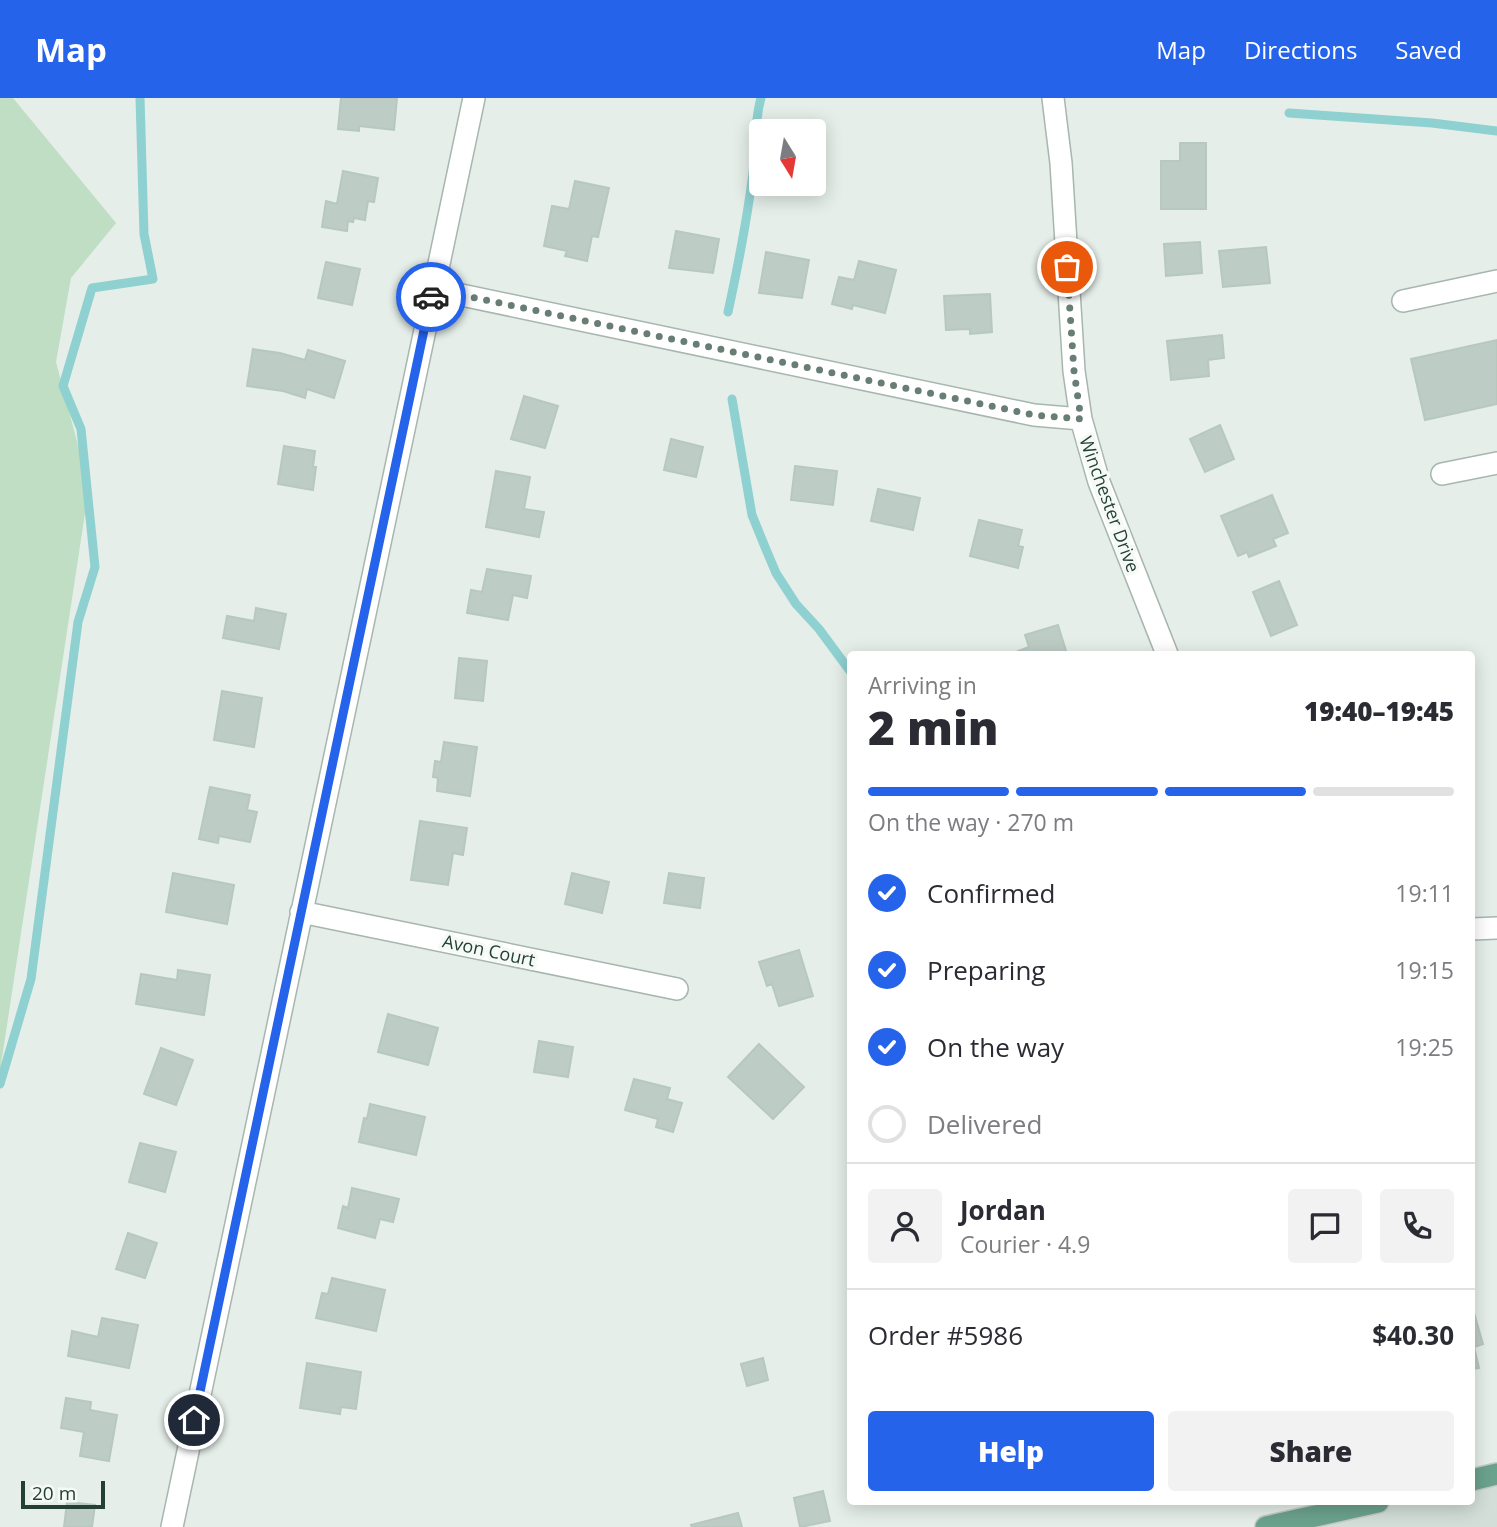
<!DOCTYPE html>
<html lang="en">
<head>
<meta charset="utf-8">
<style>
	:root { --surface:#fff; --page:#f2f2f3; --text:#2b2b33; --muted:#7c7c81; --line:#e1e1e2; --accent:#2563eb }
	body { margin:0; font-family:"Open Sans",sans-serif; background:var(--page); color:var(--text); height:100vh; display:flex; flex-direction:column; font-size:26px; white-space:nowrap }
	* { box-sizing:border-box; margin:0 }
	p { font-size:23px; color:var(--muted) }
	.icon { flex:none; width:38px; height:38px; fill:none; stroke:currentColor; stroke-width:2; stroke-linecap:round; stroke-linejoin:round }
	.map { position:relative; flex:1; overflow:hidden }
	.drawer { position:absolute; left:847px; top:553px; width:628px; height:854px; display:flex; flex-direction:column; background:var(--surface); border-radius:7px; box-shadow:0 4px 18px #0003 }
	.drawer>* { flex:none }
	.needle { width:46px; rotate:169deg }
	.controls { position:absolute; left:749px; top:21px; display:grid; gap:14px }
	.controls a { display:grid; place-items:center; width:77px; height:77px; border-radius:7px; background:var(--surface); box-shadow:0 4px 18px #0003; font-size:35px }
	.scale { position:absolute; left:21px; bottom:18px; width:84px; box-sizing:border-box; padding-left:7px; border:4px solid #244035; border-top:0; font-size:19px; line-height:24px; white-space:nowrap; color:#244035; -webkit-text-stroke:5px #f6faf7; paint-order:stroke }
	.pin { position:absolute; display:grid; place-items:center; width:60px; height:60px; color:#fff; margin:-30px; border:4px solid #fff; border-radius:50%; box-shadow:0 2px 7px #0007 }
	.courier { position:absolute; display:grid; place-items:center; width:70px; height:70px; margin:-35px; border:5px solid #2563eb; border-radius:50%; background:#fff; color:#222; box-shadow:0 2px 9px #0007 }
	.head em { font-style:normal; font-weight:800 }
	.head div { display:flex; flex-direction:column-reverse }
	.head { display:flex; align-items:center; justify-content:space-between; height:119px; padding:0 21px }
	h1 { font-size:46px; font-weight:800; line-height:52px }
	.bar { display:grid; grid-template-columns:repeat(4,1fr); gap:10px 7px; align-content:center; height:84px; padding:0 21px }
	.bar i { height:9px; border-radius:5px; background:var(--line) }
	.bar .on { background:var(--accent) }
	.bar p { grid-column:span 4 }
	.line { display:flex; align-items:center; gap:18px; padding:0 21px; border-top:2px solid var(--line) }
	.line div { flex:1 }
	.round { display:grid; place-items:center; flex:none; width:74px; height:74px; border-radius:7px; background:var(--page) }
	ol { padding:0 21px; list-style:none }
	li { display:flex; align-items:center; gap:21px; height:77px }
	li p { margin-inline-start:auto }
	li .icon { padding:7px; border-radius:50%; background:var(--accent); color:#fff; stroke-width:4 }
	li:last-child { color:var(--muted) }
	li i { width:38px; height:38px; border:4px solid var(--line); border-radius:50% }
	.primary-button { display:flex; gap:14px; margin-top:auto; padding:14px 21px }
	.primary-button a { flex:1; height:80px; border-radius:7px; background:var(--accent); color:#fff; font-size:28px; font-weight:800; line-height:80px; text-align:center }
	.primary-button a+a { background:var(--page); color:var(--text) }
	header { display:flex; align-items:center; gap:42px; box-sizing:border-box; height:98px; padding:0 35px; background:var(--accent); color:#fff }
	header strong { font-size:33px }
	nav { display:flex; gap:38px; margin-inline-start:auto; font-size:24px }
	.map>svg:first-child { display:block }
</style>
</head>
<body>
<header>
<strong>Map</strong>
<nav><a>Map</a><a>Directions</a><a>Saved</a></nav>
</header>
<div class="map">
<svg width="1497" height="1429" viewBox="0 0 1497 1429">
	<rect width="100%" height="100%" fill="#e5eee9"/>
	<!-- built -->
	<path fill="#d3ded8" d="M1497,1376V1429H1266L1378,1404H1472V1382Z"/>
	<!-- green -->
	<path fill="#bfdec3" d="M0,0H13L116,125L71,180L56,264L89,389L0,973Z"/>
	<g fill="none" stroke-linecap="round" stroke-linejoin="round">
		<!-- stream -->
		<path stroke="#8fd0d1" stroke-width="9" d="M1289,15L1432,25L1497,33
			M728,214C738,168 747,122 753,75C756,50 754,24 761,0
			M732,301L752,417L765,449L776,475L796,506L819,531L850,573
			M0,986L31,881L78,524L95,469L81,331L63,288L92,190L153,181L144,136L140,0"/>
	</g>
	<!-- building -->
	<path fill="#bdccc4" stroke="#b7c8bf" stroke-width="2" d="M341,0H397L394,32L359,28V33L338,31Z
		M1180,45H1206V111H1161V63H1180Z
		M343,73L378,80L374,104L368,103L365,122L354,120L353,124L348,123L347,133L322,129L326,103L337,106Z
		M575,83L609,90L598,139L592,138L587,163L565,158L567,153L544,148L552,108L569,111Z
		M676,133L719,141L713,175L669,170Z
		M1200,144L1202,175L1166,178L1164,146Z
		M1266,149L1270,185L1223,189L1219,153Z
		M766,154L809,162L802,200L759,195Z
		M859,163L896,172L885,215L853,207L852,211L832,206L839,179L854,182Z
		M326,164L360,171L352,207L318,200Z
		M990,196L992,234L970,236V231L946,232L944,198Z
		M1222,237L1224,260L1208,262L1209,278L1171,282L1167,243Z
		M1497,242V306L1425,322L1411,261Z
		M253,251L280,255L305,262L308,252L345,263L334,300L307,291L305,300L283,293L247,288Z
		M524,298L558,308L545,350L511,341Z
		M1220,327L1234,361L1205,374L1190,341Z
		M671,341L703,349L696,379L664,372Z
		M284,348L315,353L313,369H316L313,392L278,386Z
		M795,368L837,373L833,407L791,402Z
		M496,373L530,379L524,411L544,414L539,439L486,429Z
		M878,391L920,400L913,432L871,423Z
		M1272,397L1288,435L1273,441L1276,448L1249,459L1247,454L1238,458L1221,418Z
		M979,422L1022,432L1018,448L1023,449L1018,470L970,458Z
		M487,471L531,478L527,500L513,497L508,522L467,515L471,492L482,494Z
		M1279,483L1297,527L1271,538L1253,494Z
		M256,510L286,516L279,551L223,540L227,518L254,523Z
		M1058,527L1067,556H1019L1018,553L1029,549L1025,537Z
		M459,560L487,563L483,603L455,600Z
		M222,593L262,600L254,649L214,642Z
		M444,644L477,649L470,698L437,693L438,680L433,679L435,663L441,664Z
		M210,689L250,697L247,712L257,714L250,744L219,738L218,745L199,741Z
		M420,723L467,730L463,757L453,755L448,787L411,782Z
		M173,775L234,787L227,826L166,814Z
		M572,775L609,784L602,815L565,806Z
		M669,775L704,780L700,810L664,805Z
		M799,852L813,898L779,908L772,886L767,888L759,864Z
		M178,872L210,877L204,917L136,906L141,876L177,882Z
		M388,916L438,930L428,967L378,954Z
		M539,943L573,949L568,979L534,974Z
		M759,946L804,989L773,1021L728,979Z
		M161,950L193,962L176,1007L144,996Z
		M634,981L670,990L667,1001L682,1005L673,1034L656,1029L658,1021L625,1012Z
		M370,1006L425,1019L416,1057L359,1044L364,1020L367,1021Z
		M140,1045L176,1054L165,1094L129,1084Z
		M352,1090L399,1101L393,1124L380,1121L375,1140L338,1130L343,1108L348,1110Z
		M128,1135L157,1145L145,1180L116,1171Z
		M332,1180L385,1192L376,1233L316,1220L322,1195L328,1196Z
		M1472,1208L1483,1246L1474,1249L1479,1270L1472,1271Z
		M102,1220L138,1227L129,1270L68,1258L72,1233L98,1239Z
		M763,1260L768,1282L747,1288L741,1266Z
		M307,1265L361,1274L356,1311L341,1309L340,1316L300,1310Z
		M66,1300L91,1304L90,1312L117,1317L109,1363L80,1358L84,1334L61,1330Z
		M823,1393L830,1423L800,1429L794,1400Z
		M67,1404L95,1407L92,1429H64Z
		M738,1415L742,1429H692L691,1427Z"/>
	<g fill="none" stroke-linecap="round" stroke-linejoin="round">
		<!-- minor casing -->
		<g stroke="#a7b6af" stroke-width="24">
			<path id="minor" d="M1053,0L1061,65L1074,273L1081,321L1099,384L1167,556
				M433,191L1034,317L1081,321
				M1403,203L1497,183
				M1442,376L1497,365
				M301,814L677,891
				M1472,831L1497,830
				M172,1429L474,0"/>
		</g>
		<!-- major casing -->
		<g stroke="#c2cac6" stroke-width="24">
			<path id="major" d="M1472,1382L1497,1376
				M1266,1429L1378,1404"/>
		</g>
		<!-- minor -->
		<use href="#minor" stroke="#fff" stroke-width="21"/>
		<!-- major -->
		<use href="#major" stroke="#6ba28d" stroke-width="21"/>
	</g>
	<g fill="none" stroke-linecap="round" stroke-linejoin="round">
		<!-- done -->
		<path stroke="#687d74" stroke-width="7" stroke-dasharray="0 12.6" d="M431,199L433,191L1034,317L1081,321L1074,273L1067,169"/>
		<!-- route -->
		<path stroke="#2563eb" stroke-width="9" d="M194,1322L431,199"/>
	</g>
	<g text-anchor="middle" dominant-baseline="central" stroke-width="7" stroke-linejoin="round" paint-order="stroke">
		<!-- street labels -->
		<g font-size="18" fill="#244035" stroke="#f6faf7">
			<text transform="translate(1110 406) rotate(70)">Winchester Drive</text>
			<text transform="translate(489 852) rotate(12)">Avon Court</text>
		</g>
	</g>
</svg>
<div class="controls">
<a><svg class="needle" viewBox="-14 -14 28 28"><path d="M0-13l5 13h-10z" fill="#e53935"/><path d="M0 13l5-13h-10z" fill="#7c7c81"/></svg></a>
</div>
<div class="scale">20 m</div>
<div class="pin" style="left:1067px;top:169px;background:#ea580c"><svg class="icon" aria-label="bag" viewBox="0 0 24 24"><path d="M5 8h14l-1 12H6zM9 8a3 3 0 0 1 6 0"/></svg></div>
<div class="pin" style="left:194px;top:1322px;background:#1f2937"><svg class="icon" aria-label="home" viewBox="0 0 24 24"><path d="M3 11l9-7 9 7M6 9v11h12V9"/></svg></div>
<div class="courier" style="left:431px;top:199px"><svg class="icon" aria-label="car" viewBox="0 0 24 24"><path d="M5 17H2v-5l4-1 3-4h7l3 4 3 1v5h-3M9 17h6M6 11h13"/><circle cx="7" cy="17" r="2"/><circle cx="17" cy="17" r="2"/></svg></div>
<section class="drawer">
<div class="head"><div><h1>2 min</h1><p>Arriving in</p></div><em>19:40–19:45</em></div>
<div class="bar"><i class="on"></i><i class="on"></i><i class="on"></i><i></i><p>On the way · 270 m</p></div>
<ol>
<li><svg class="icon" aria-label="check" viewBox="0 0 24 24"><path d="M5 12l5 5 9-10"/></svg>Confirmed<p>19:11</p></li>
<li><svg class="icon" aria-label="check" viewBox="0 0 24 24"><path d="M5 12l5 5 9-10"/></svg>Preparing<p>19:15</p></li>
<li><svg class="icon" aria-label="check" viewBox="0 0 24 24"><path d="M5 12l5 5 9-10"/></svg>On the way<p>19:25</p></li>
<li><i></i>Delivered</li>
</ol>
<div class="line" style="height:126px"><a class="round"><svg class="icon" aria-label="person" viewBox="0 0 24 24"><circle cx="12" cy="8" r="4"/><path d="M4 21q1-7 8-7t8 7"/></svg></a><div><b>Jordan</b><p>Courier · 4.9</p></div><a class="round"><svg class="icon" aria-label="chat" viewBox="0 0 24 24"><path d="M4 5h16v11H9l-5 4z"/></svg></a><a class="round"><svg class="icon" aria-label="phone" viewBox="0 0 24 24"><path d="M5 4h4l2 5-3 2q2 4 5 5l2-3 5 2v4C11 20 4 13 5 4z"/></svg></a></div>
<div class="line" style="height:91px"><div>Order #5986</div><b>$40.30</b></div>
<div class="primary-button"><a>Help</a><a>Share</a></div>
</section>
</div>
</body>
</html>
